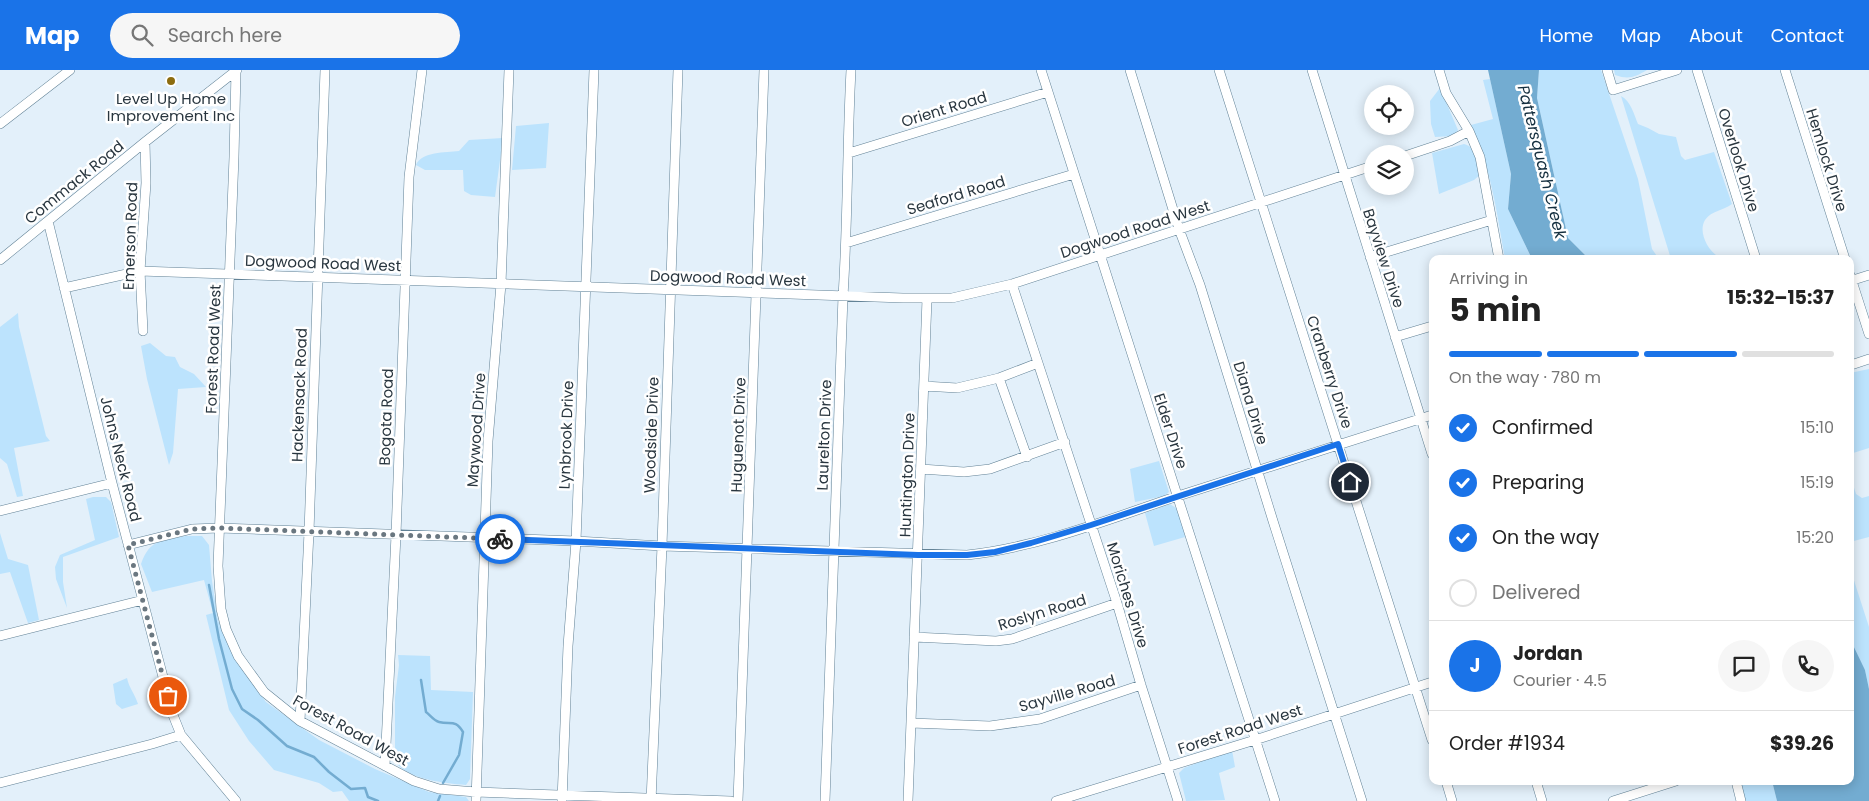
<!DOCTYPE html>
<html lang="en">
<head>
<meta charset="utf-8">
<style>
	:root { --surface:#fff; --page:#f6f6f6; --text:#222; --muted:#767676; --line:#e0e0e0; --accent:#1a73e8 }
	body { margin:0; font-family:Poppins,sans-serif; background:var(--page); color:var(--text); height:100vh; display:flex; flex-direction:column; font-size:19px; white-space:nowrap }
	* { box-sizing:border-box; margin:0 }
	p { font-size:16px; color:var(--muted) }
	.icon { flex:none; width:28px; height:28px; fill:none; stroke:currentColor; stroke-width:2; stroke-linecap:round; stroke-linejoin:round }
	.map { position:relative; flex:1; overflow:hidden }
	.panel { position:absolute; left:1429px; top:185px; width:425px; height:530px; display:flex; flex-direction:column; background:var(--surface); border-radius:10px; box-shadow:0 2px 12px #0003 }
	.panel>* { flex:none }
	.buttons { position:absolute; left:1364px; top:15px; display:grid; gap:10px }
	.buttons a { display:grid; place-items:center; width:50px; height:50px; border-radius:50%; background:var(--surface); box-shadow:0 2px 12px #0003; font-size:25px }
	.pin { position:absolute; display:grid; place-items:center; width:42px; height:42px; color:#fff; margin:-21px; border:2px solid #fff; border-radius:50%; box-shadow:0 1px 5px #0007 }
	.courier { position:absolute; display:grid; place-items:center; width:50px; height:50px; margin:-25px; border:4px solid #1a73e8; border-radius:50%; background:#fff; color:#222; box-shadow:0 1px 6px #0007 }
	.headline em { font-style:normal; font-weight:700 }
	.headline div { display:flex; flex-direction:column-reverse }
	.headline { display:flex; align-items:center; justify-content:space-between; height:85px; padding:0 20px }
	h1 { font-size:32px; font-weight:700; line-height:38px }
	.bar { display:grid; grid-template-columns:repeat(4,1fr); gap:8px 5px; align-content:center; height:60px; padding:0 20px }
	.bar i { height:6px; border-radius:4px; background:var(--line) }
	.bar .selected { background:var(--accent) }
	.bar p { grid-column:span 4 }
	.line { display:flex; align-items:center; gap:12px; padding:0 20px; border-top:1px solid var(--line) }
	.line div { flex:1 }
	.round { display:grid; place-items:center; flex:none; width:52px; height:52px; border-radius:26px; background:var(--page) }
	ol { padding:0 20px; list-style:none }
	li { display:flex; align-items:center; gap:15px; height:55px }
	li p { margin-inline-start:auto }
	li .icon { padding:5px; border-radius:50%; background:var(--accent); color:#fff; stroke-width:4 }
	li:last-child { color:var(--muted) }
	li i { width:28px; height:28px; border:2px solid var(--line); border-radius:50% }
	header { display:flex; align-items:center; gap:30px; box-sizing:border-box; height:70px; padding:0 25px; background:var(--accent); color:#fff }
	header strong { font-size:24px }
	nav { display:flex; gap:28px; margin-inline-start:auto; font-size:18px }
	.search { width:350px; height:45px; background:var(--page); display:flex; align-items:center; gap:12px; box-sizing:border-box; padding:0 18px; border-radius:28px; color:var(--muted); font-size:19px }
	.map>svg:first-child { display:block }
</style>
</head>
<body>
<header>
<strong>Map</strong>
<div class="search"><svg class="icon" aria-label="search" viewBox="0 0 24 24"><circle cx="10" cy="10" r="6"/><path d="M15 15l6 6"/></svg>Search here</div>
<nav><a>Home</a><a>Map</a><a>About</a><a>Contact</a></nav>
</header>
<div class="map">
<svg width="1869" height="731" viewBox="0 0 1869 731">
	<rect width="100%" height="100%" fill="#e3f0fa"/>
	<!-- green -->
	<path fill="#bce3fd" d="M1539,0H1601L1638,109L1652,179L1659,189H1589L1568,168L1537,28Z
		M1614,0H1647C1635,7 1629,10 1615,5Z
		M1490,9L1511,104L1508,139L1532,189H1505C1497,143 1491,98 1471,55L1493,49L1483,10Z
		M1440,18L1458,60L1453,66L1435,67L1431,54L1430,31Z
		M1621,26C1631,31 1634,45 1638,54L1648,58L1659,64L1676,67L1681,86L1685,90L1714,82L1732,134C1723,141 1712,140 1705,150C1697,163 1710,185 1723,189H1671Z
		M549,53L546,98L512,100L516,56Z
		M503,68L495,127L471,125L464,121L463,100H425L416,95C422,81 445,83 459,81L469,70Z
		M1464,74C1477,77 1478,92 1481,104L1474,110L1439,124L1432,83Z
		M18,243L19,257L46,366L50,371L14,378L23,426L17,427L7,394L0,388V257Z
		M150,273L166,286L175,287L180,297L194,304L206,317L178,319L173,383L169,395L147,309L141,276Z
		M1869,299V378L1850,384V303Z
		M1159,391L1169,422L1164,426L1135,432L1130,399Z
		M1850,405L1856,424L1862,428L1869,426V467L1850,472Z
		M93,427H106L111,432L119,467L63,487V512L67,538L56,509L55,497L60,485L95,470L86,429Z
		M1170,434L1179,440L1185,467L1154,476L1145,443Z
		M0,463L8,489L28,495L39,550L28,553L10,502L0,504Z
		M186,466H202L209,475L212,511L218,550L236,591L266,632L319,670L375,699L429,722L466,727L469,731H349L342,721L333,722L319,713L274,700L249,671L229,640L206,545L213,543L204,510L152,522L141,494C150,468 163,471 186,466Z
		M1850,498L1869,557V619L1865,600L1850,572Z
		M398,585L430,586L431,620L473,622L470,709L466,715C444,713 410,710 395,692V627L399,595Z
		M127,608C129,618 135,624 138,634L122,639L116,634L113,614Z
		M1232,680L1235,697L1219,703L1225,730L1186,731L1179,703L1184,698Z
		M1739,711H1772L1777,731H1745Z"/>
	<!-- water -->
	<path fill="#73acd1" d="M1488,0H1539L1537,28L1568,168L1589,189H1532L1508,139L1511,104Z
		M1850,569L1865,600L1869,619V731H1777L1772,711H1850Z"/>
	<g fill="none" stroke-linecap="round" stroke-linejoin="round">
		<!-- stream -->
		<path stroke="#73acd1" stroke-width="2.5" d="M209,515L219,569L232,619L242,639L258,650L287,676L314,687L329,702L351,719L365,718L368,727L378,731
			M421,610L426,642C430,645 434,651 439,652C451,655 455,649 463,662L459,685L443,713
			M438,731L440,726"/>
		<!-- minor casing -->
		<g stroke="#628296" stroke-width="10">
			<path id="minor" d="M1041,0L1275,731
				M1130,0L1179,159L1200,215L1273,451L1362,731
				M1219,0L1432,670
				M1312,0L1432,384
				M1439,0L1446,23L1469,61L1480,87L1499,189
				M1607,0L1613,20L1677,0
				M1697,0L1756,189
				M1785,0L1845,189
				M236,1L234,87L218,496L221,539L226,559L238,586L264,622L300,651L414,711L439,719L476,722L731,731
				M0,54L70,0
				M849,83L1048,22
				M1405,86L1450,71L1469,61
				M48,151L112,413L173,645L181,665L236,731
				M846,173L1074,104
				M1370,187L1492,150
				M0,190L145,72L237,0
				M1850,205L1869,264
				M1850,211L1869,205
				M1012,214L1117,533L1141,615L1178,731
				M64,218L140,201L903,228H952L1012,214L1372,96
				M143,261L140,201L146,113L145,72
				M1395,267L1432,256
				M1851,295L1869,289
				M999,308L1027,387
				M924,316L957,318L999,308L1038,293
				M921,399L964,402L990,399L1065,372
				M0,441L112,413
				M128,475L192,459L219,458L576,471L662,476L967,485C1039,477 1107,450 1175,427C1261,399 1347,372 1432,345
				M0,566L143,530
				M914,567L996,571L1012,569L1117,533
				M300,651L309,462L325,0
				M911,653L990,656L1040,649L1141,615
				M385,696L396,465L409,107L422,0
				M1446,711L1452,731
				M1536,711L1542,731
				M1736,711L1741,731
				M0,713L152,674L181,665
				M476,731L488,371L501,214L509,0
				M562,731L568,576L576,471L594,0
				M651,731L662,476L678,0
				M738,731L764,0
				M825,731L843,226C848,150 847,75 851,0
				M908,731L927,229
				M1056,731L1255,670L1432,612
				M1613,731L1676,711"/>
		</g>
		<!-- minor -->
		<use href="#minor" stroke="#fff" stroke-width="9"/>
	</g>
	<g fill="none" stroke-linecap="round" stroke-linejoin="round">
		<!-- done -->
		<path stroke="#6a7780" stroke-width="5" stroke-dasharray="0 9" d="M168,626L128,475L192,459L219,458L500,469"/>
		<!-- route -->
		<path stroke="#1a73e8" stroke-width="6" d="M500,469L918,485H967L995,482L1031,473L1091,455L1338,374L1350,412"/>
	</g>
	<!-- markers -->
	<circle fill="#8d6d0f" stroke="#fff" stroke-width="2" cx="171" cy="11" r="5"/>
	<g text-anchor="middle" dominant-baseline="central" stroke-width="5" stroke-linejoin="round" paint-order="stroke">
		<!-- poi labels -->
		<g font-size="15" fill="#29363f" stroke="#fff">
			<text x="171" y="28">Level Up Home<tspan x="171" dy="17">Improvement Inc</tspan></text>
		</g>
		<!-- street labels -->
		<g font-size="15" fill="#29363f" stroke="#fff">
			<text transform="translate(944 39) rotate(-17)">Orient Road</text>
			<text transform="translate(1739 90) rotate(73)">Overlook Drive</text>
			<text transform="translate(1827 90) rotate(73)">Hemlock Drive</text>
			<text transform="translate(74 112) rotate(-39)">Commack Road</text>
			<text transform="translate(956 125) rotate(-17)">Seaford Road</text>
			<text transform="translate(1135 159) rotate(-18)">Dogwood Road West</text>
			<text transform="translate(130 166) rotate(-88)">Emerson Road</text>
			<text transform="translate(1384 188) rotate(72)">Bayview Drive</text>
			<text transform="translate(323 193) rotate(2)">Dogwood Road West</text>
			<text transform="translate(728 208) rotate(2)">Dogwood Road West</text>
			<text transform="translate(213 279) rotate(-88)">Forest Road West</text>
			<text transform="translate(1330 302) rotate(72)">Cranberry Drive</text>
			<text transform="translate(299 325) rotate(-88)">Hackensack Road</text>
			<text transform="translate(1251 333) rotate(73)">Diana Drive</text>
			<text transform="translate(386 347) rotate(-88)">Bogota Road</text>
			<text transform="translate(476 360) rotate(-86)">Maywood Drive</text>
			<text transform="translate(1171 361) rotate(72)">Elder Drive</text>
			<text transform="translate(566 365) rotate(-88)">Lynbrook Drive</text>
			<text transform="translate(651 365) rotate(-88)">Woodside Drive</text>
			<text transform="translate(738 365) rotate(-88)">Huguenot Drive</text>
			<text transform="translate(824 365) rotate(-88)">Laurelton Drive</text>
			<text transform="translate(121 389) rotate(76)">Johns Neck Road</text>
			<text transform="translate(907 405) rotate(-88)">Huntington Drive</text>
			<text transform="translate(1128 525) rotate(73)">Moriches Drive</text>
			<text transform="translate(1042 542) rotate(-17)">Roslyn Road</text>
			<text transform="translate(1067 623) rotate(-16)">Sayville Road</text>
			<text transform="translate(1240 659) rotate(-18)">Forest Road West</text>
			<text transform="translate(351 660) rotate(29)">Forest Road West</text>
		</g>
		<!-- water labels -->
		<g font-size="16" font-style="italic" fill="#132e3e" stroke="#fff">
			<text transform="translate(1542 92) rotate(76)">Pattersquash Creek</text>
		</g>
	</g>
</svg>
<div class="buttons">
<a><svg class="icon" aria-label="locate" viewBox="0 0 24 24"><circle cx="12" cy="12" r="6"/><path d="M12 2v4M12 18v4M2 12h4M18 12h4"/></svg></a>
<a><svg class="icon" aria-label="layers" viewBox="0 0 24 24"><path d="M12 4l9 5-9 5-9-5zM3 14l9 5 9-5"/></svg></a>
</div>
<div class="pin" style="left:168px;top:626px;background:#ea580c"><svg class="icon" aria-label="bag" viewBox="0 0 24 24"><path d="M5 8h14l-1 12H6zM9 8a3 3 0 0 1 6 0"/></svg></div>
<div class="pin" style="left:1350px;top:412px;background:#1f2937"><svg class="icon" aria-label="home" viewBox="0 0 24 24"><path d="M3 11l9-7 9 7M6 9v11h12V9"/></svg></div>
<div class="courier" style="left:500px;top:469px"><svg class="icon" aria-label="bike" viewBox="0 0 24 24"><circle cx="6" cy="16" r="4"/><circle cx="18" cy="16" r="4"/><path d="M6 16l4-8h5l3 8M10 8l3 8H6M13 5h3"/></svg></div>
<section class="panel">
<div class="headline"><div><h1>5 min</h1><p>Arriving in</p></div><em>15:32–15:37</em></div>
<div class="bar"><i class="selected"></i><i class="selected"></i><i class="selected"></i><i></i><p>On the way · 780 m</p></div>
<ol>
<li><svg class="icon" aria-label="check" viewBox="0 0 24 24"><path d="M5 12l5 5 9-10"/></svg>Confirmed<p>15:10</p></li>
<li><svg class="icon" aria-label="check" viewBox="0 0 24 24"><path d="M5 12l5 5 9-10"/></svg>Preparing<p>15:19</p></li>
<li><svg class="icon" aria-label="check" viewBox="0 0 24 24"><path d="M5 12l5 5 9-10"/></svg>On the way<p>15:20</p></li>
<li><i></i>Delivered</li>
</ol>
<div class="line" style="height:90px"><b class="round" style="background:var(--accent);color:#fff">J</b><div><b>Jordan</b><p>Courier · 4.5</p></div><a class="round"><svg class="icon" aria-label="chat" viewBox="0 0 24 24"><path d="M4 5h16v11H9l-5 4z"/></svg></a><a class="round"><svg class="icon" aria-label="phone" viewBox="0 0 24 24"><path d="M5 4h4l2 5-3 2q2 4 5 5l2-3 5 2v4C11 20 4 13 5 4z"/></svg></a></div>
<div class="line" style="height:65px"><div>Order #1934</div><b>$39.26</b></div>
</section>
</div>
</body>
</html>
